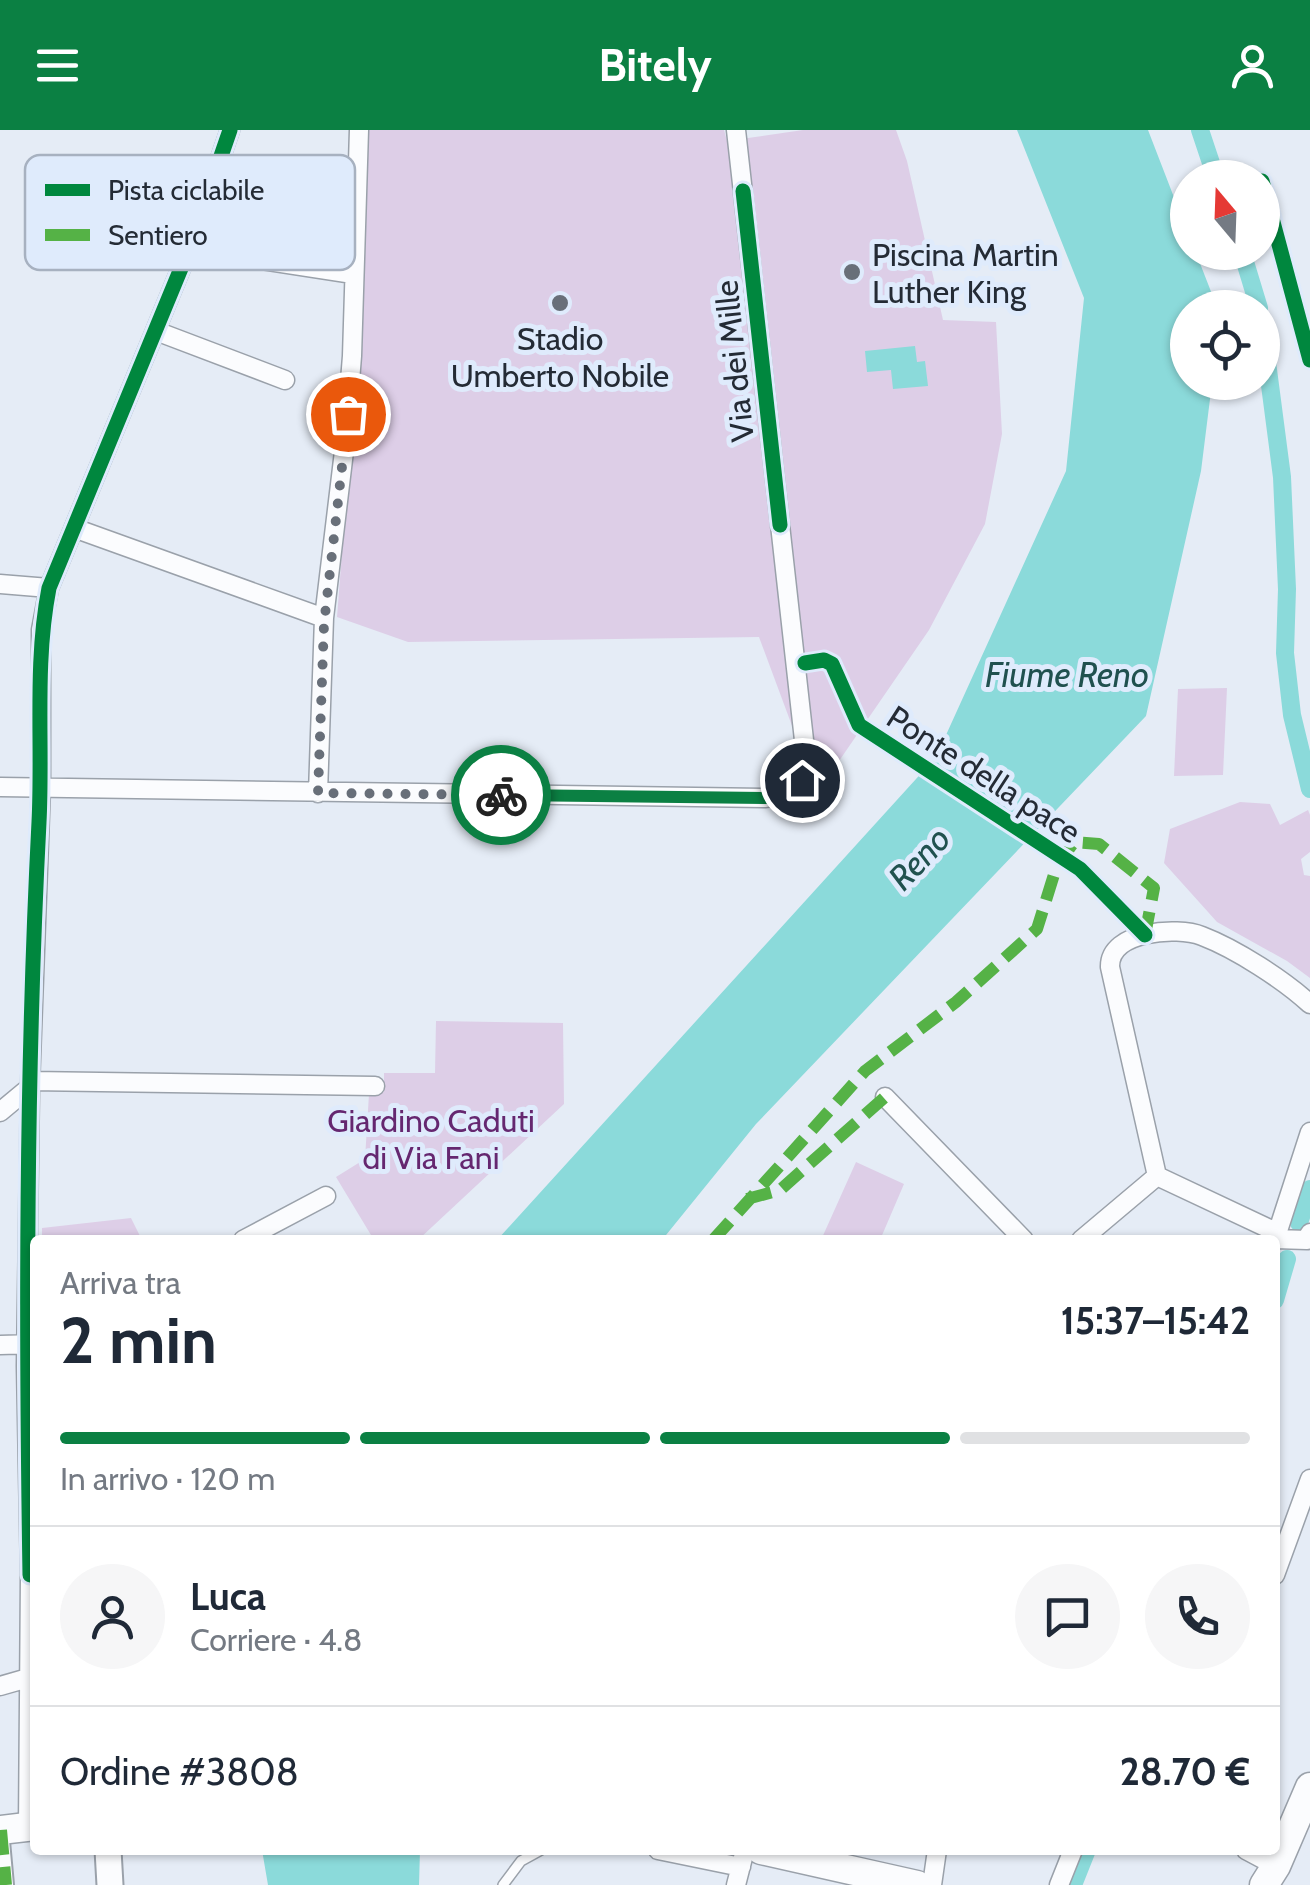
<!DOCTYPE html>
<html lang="it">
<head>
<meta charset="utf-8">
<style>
	:root { --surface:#fff; --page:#f6f6f7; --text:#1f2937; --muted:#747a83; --line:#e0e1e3; --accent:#0b8043 }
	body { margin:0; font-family:Cabin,sans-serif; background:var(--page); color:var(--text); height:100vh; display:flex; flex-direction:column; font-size:38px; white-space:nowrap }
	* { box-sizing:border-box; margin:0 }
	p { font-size:32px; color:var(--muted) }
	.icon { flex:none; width:55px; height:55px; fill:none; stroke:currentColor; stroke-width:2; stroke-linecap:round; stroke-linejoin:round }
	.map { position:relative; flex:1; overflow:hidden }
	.side { position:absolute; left:30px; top:1105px; width:1250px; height:620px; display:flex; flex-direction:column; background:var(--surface); border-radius:10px; box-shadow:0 2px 8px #0004 }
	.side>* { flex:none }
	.needle { width:65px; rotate:341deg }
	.controls { position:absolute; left:1170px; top:30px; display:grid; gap:20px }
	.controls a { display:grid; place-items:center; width:110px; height:110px; border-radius:50%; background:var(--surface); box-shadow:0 2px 8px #0004; font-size:50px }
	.pin { position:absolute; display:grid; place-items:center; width:85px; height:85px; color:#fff; margin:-42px; border:5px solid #fff; border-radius:50%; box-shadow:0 2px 10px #0007 }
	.courier { position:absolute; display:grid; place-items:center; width:100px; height:100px; margin:-50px; border:8px solid #0b8043; border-radius:50%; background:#fff; color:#222; box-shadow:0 2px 12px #0007 }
	.head em { font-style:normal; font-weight:800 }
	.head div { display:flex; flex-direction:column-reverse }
	.head { display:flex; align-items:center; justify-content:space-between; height:170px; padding:0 30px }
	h1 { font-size:65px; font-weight:800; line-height:75px }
	.bar { display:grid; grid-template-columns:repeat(4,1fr); gap:15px 10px; align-content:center; height:120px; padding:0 30px }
	.bar i { height:12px; border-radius:8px; background:var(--line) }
	.bar .active { background:var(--accent) }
	.bar p { grid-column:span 4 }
	.line { display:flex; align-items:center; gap:25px; padding:0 30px; border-top:2px solid var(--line) }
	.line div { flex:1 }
	.round { display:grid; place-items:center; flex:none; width:105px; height:105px; border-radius:52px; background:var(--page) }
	header { display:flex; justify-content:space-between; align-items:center; height:130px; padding:0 30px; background:var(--accent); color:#fff; font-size:45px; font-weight:800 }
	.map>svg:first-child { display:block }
</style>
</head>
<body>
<header><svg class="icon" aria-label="menu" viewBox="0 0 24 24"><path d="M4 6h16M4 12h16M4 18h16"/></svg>Bitely<svg class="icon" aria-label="person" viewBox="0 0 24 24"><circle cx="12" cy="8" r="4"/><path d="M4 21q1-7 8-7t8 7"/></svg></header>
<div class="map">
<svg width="1310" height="1755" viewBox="0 0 1310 1755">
	<rect width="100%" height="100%" fill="#e5ecf6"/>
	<!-- green -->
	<path fill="#ddcee7" d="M362,0H724L727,11L803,0H896L907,31L943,190L996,192L1002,304L985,394L929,500L817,663L759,507L408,512L337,487L348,346Z
		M1227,558L1223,645L1174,646L1178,559Z
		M1240,672L1270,674L1280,695L1308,680L1310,685V722L1301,729L1304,745L1310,746V848L1287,831L1217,792L1164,733L1170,699Z
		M436,891L563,893L564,974L418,1110H374L336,1047L365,1029L369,964L384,962V943H435Z
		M856,1032L904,1054L880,1110H821Z
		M131,1088L142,1110H42V1098Z"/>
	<!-- water -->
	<path fill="#8bdada" d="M1017,0H1148L1187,101L1188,122L1196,123L1217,177L1188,178V252L1212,253L1201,341L1146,586L756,994L662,1110H497L936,627L1066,341L1084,168Z
		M915,216L917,232L925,231L928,256L893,259L891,240L867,242L865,221Z
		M262,1720H420L419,1755H268Z"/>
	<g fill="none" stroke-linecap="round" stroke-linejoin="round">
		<!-- canal -->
		<path stroke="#8bdada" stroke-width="18" d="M1200,0L1216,48
			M1242,122L1259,178
			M1262,194L1282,347L1287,459L1285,523L1292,585L1310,659
			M1299,1093L1310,1059
			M1275,1170L1287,1129
			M1073,1755L1087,1720"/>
		<!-- service casing -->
		<g stroke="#9aa1aa" stroke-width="12">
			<path id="service" d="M503,1755L521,1731L541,1720"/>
		</g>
		<!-- pedestrian casing -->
		<g stroke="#9aa1aa" stroke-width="18">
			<path id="pedestrian" d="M1,1700L6,1755"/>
		</g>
		<!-- minor casing -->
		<g stroke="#9aa1aa" stroke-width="21">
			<path id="minor" d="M189,119L353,144
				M156,201L285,250
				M74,398L324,488
				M0,454L49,458
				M0,657L765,668C796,665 807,651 805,619L736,0
				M318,663L324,488L345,313L352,226L359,0
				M31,951L375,956
				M885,967L1024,1110
				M0,982L30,957
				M1157,1046L1110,837C1109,801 1177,796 1202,806C1236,819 1284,850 1310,874
				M1157,1046L1276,1102
				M1275,1109L1307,1110L1310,1103
				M243,1110L326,1066
				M1081,1110L1157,1046
				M1275,1110L1310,1002
				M0,1215L35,1214
				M1275,1445L1310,1349
				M0,1556L35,1546
				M28,1697L30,1445L26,1236L30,957L41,657V500L49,458L189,119L230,0
				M658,1720L741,1737
				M1246,1720L1276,1736
				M736,1755L745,1720
				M932,1755L937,1720
				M1059,1755L1073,1720"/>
		</g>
		<!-- secondary casing -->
		<g stroke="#9aa1aa" stroke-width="29">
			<path id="secondary" d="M108,1720L110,1755"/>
		</g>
		<!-- primary casing -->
		<g stroke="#9aa1aa" stroke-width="31">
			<path id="primary" d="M0,1700L35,1696
				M761,1720L917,1755
				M1264,1755L1276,1736L1310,1657"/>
		</g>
		<!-- service -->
		<use href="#service" stroke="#fbfcfe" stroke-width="9"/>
		<!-- pedestrian -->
		<use href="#pedestrian" stroke="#fbfcfe" stroke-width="14"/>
		<!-- minor -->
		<use href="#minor" stroke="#fbfcfe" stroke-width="18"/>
		<!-- secondary -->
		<use href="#secondary" stroke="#fbfcfe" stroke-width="25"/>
		<!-- primary -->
		<use href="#primary" stroke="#fbfcfe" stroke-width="28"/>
		<!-- quiet -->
		<path stroke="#55b246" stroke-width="12" stroke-dasharray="25 12" stroke-linecap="butt" d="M747,1069L780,1060L885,967
			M713,1110L865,941L956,872L1037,799L1057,735L1074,712L1099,714L1154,758L1145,805
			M1,1700L6,1755"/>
		<!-- cycleway casing -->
		<g stroke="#dfebfc" stroke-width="21">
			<path id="cycleway" d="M1262,51L1310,230
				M743,61L780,395
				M805,533L824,530L832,534L859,595L1080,739L1145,805
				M35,1445H30C26,1194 26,943 39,692C43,614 34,535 49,458L189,119L230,0"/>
		</g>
		<!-- cycleway -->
		<use href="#cycleway" stroke="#00873e" stroke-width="15"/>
	</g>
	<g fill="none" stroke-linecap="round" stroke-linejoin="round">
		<!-- done -->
		<path stroke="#686f79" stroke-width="10" stroke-dasharray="0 18" d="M348,284L324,494L318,663L501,665"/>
		<!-- route -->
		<path stroke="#0b8043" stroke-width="12" d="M501,665L765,668L784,666L802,650"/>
	</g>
	<!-- markers -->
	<g fill="#686f79" stroke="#dfebfc" stroke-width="4">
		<circle cx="852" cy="142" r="10"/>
		<circle cx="560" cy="173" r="10"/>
	</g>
	<g text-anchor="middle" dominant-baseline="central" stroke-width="10" stroke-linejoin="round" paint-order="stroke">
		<!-- poi labels -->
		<g font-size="32" fill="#242b35" stroke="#dfebfc" text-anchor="start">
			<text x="872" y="124">Piscina Martin<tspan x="872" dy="37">Luther King</tspan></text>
			<text x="560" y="208" text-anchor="middle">Stadio<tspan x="560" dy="37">Umberto Nobile</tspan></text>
		</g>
		<!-- street labels -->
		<g font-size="32" fill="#242b35" stroke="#dfebfc">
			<text transform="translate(734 231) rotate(-96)">Via dei Mille</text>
			<text transform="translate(984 644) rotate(33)">Ponte della pace</text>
		</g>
		<!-- park labels -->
		<g font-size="32" fill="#652770" stroke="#dfebfc">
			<text x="431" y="990">Giardino Caduti<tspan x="431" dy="37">di Via Fani</tspan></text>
		</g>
		<!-- water labels -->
		<g font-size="35" font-style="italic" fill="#20514f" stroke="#dfebfc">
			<text x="1067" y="544">Fiume Reno</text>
			<text transform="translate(919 728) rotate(-47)">Reno</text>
		</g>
	</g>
	<!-- legend -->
	<rect x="25" y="25" width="330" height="115" rx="15" fill="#dfebfc" stroke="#a7b1c0" stroke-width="2.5"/>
	<rect x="45" y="54" width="45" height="12" fill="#00873e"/>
	<rect x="45" y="99" width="45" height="12" fill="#55b246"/>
	<g font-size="28" fill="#242b35">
		<text x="108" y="70">Pista ciclabile</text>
		<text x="108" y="115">Sentiero</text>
	</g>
</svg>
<div class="controls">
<a><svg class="needle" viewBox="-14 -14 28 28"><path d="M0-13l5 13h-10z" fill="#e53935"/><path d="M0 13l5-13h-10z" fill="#747a83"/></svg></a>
<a><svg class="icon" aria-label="locate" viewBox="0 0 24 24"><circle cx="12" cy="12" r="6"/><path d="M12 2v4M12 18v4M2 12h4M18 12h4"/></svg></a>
</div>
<div class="pin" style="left:348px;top:284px;background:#ea580c"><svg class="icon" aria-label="bag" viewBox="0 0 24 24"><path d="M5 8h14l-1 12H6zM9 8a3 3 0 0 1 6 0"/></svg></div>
<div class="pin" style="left:802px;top:650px;background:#1f2937"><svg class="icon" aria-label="home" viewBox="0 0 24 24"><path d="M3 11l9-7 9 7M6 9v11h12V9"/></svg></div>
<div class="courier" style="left:501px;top:665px"><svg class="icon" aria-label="bike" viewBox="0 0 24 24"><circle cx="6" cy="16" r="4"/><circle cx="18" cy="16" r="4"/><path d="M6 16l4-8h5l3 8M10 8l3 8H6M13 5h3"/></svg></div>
<section class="side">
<div class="head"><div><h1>2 min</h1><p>Arriva tra</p></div><em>15:37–15:42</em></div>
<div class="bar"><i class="active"></i><i class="active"></i><i class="active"></i><i></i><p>In arrivo · 120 m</p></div>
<div class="line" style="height:180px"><a class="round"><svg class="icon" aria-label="person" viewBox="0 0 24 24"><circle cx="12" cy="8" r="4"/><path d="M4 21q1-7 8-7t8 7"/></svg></a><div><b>Luca</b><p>Corriere · 4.8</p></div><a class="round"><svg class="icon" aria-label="chat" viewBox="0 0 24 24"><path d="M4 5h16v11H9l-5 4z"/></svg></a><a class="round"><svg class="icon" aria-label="phone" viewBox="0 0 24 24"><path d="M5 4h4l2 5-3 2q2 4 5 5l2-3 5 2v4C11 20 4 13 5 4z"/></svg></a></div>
<div class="line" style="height:130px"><div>Ordine #3808</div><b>28.70 €</b></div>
</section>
</div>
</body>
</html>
